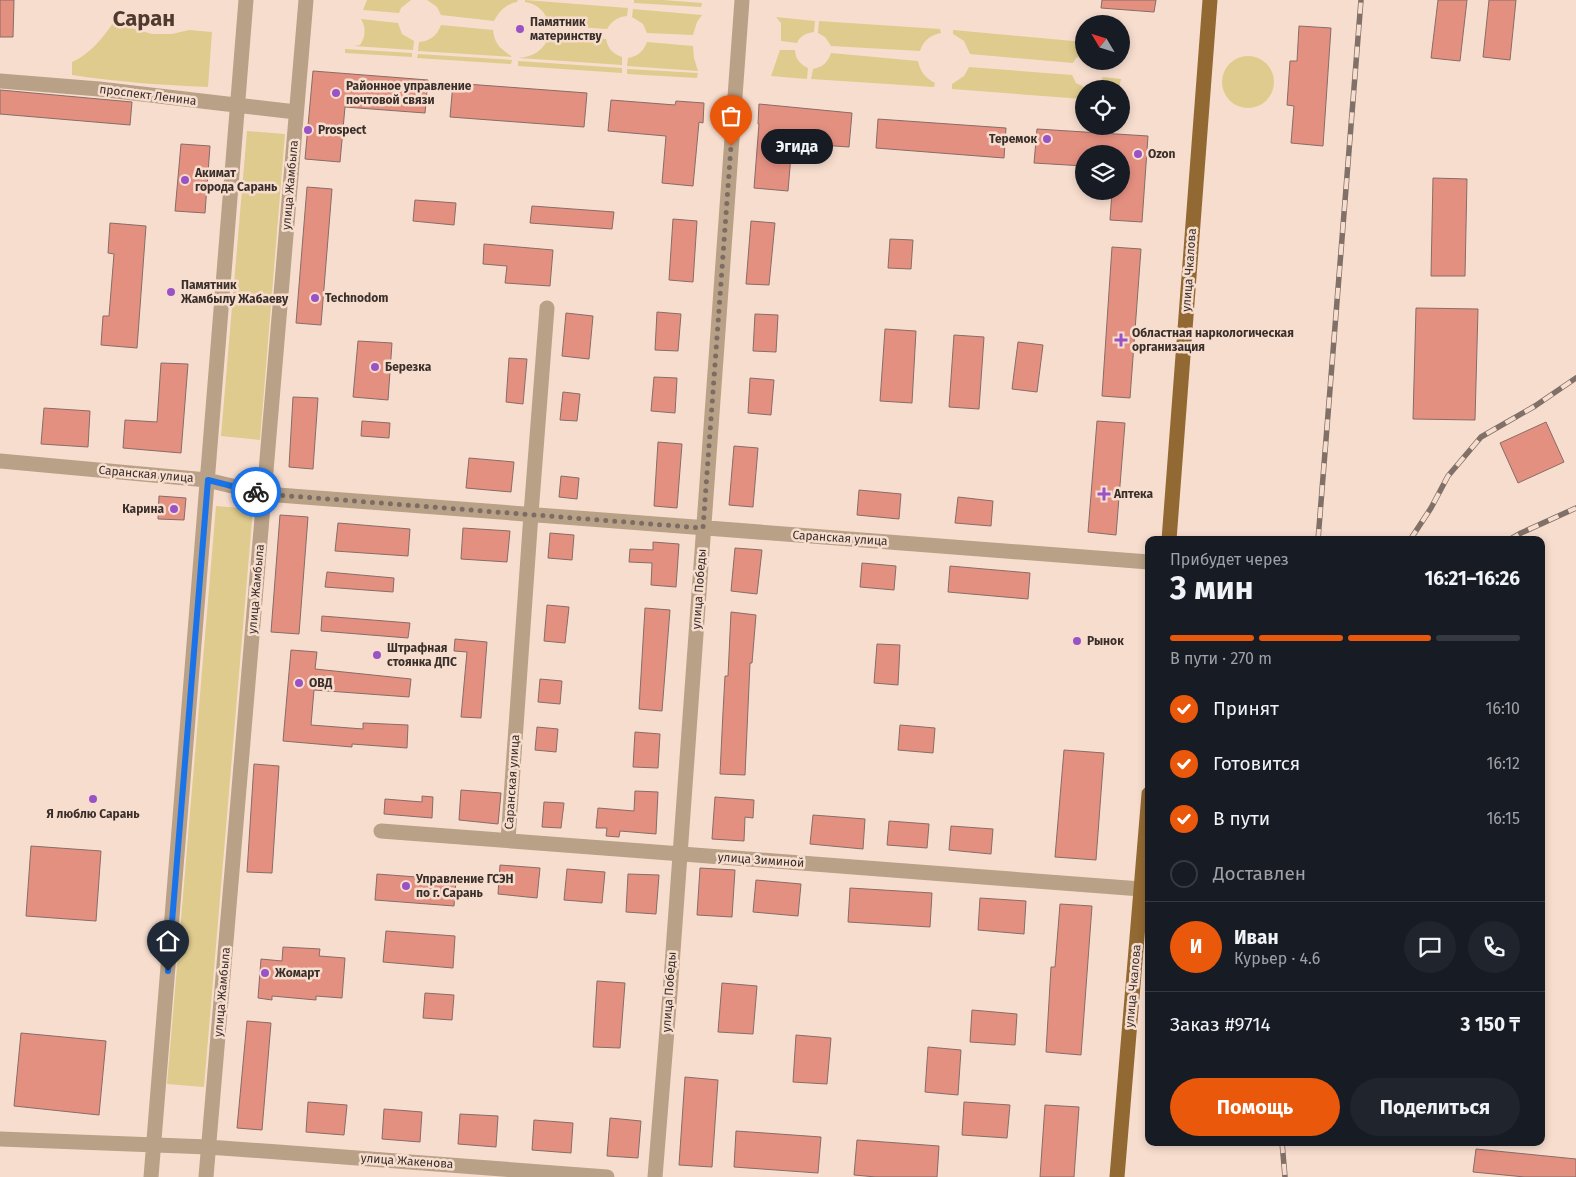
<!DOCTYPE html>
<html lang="ru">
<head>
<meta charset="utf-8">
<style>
	:root { --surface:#171b24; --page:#20242c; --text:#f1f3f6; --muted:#9ea1a6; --line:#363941; --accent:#ea580c }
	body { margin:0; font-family:"Fira Sans",sans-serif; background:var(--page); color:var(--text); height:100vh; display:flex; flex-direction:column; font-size:19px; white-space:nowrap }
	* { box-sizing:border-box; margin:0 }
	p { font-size:16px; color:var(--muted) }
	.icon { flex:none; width:28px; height:28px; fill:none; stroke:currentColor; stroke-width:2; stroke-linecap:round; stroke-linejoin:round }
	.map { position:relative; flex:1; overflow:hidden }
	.panel { position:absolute; left:1145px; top:536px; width:400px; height:610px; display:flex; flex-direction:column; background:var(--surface); border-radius:10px; box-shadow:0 2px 8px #0003 }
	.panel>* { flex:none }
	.needle { width:32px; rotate:308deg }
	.tools { position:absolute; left:1075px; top:15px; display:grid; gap:10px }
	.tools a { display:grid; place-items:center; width:55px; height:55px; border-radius:50%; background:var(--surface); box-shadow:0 2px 8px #0003; font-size:25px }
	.pin { position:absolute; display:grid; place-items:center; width:42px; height:42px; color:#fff; margin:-51px -21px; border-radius:50% 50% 50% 0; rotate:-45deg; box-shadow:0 0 5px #0007 }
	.pin .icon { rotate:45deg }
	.courier { position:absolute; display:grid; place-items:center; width:50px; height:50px; margin:-25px; border:4px solid #1a73e8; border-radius:50%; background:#fff; color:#222; box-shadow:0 1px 6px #0007 }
	.bubble { position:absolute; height:35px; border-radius:18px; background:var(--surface); box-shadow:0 2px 8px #0003; font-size:16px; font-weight:700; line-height:35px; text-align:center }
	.head em { font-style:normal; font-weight:700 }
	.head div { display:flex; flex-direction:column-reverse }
	.head { display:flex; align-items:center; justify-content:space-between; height:85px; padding:0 25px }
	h1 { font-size:32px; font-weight:700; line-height:38px }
	.bar { display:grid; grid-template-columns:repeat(4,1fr); gap:8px 5px; align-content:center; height:60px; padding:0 25px }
	.bar i { height:6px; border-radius:4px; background:var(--line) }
	.bar .on { background:var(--accent) }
	.bar p { grid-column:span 4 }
	.line { display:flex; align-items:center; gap:12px; padding:0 25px; border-top:1px solid var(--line) }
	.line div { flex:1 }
	.round { display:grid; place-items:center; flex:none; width:52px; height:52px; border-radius:26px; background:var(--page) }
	ol { padding:0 25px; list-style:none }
	li { display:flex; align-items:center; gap:15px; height:55px }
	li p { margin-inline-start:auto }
	li .icon { padding:5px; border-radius:50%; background:var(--accent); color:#fff; stroke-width:4 }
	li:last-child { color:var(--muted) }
	li i { width:28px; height:28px; border:2px solid var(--line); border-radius:50% }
	.action { display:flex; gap:10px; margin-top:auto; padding:10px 25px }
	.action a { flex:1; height:58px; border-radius:30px; background:var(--accent); color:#fff; font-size:20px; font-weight:700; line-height:58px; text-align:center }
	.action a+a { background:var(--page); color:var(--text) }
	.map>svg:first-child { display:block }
</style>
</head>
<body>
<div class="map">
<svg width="1576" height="1177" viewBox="0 0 1576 1177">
	<rect width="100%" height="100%" fill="#f7ddce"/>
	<!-- green -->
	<path fill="#dfcb8d" d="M367,0H411L401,8L399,13L363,10Z
		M427,0H518L517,2C506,4 499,11 494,21L441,15L437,7Z
		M525,0L628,8L627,16C617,17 612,21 607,29L549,25C546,12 538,4 525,2Z
		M634,0H663L702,3L701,7L634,3Z
		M633,9L702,15L697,22L693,35L647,33L643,24L632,17Z
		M776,17L815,21L814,32C806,33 800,36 797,43L781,41V23Z
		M361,19L398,23L402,34L414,41L413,50L354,46L360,45C366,36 366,28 361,19Z
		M819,21L940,29L941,33C930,35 923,41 920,51L831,46L825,37L818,33Z
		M113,23L152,34H172L189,30L212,32L208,87C162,85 117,82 72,75V62C90,54 102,39 113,23Z
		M441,25L493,30C495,46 501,48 512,57L418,51L419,42C430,41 437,36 441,25Z
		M953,30L1084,42V54L1076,58L1073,63L970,54L964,41L953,34Z
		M549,35L606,39C608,49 613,54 622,57V65L519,58C533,57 545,50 549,35Z
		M647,42L693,46L694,58L698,71L627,66L628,58C638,56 643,52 647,42Z
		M345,49L412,53V57L345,53Z
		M780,50H795C795,59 801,65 808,68L807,79L771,76Z
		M831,53L918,61C920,71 925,78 935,83L934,87L811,79L813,69C823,67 828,62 831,53Z
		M418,54L512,60L511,64L417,58Z
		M1222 82a26 26 0 1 1 52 0a26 26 0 1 1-52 0Z
		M518,61L622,68V73L518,66Z
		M969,67L1072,75L1076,83L1084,87L1083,99L952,89V84L964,76Z
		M627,69L698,73L697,78L627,74Z
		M1103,77L1121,79L1119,89H1087V86L1096,85L1100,82Z
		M247,131L285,134L260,440L221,436Z
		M216,506L253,509L204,1087L167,1084Z"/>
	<!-- building -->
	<path fill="#e49081" stroke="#876c67" d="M0,0H14L13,37H0Z
		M1102,0H1156L1154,12L1101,8Z
		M1438,0H1467L1460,61L1431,58Z
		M1489,0H1516L1510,60L1483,57Z
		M1299,26L1331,28L1323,146L1291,143L1294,106L1287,105L1290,61H1297Z
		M313,71L428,80L425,113L345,107L340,162L305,159Z
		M453,83L587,93L584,127L450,117Z
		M0,90L132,102L130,125L0,114Z
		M611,100L675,105L676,101L704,103L703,123L699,122L693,186L662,183L666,136L608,131Z
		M759,104L852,113L849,147L792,143L788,191L754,188L759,124H758Z
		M878,119L1006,128L1004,158L876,148Z
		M1037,129L1148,136L1142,222L1110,220L1112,191H1121V154H1084V166L1034,163Z
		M181,144L210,146L205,213L175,211Z
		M1433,178L1467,179L1465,276H1431Z
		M307,187L332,189L321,325L296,323Z
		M415,200L456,203L454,225L413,221Z
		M532,206L614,212L612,229L530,223Z
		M673,219L697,221L693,282L669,280Z
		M751,221L775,223L769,285L746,284Z
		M110,223L146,226L137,348L101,345L103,316H109L114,254L108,253Z
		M890,239L913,240L911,269L888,268Z
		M484,244L553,250L550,286L505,283L507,266L483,264Z
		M1112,247L1141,249L1130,398L1102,396Z
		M1416,308L1478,309L1475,420L1413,419Z
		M657,312L681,314L678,351L655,350Z
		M566,313L593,316L589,359L562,356Z
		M755,314L778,315L776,352L753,351Z
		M885,329L916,331L912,403L880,401Z
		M954,335L984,337L979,409L949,407Z
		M358,341L392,343L388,400L353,397Z
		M1018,342L1043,345L1037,392L1012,389Z
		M509,358L527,359L523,404L506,402Z
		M161,363L188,364L181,453L123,448L125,420L157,422Z
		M654,377L677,378L675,413L651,411Z
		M750,378L774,380L771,415L748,413Z
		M563,392L580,394L577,421L560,420Z
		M293,397L318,398L313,469L289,467Z
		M44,408L90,411L88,447L41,444Z
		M362,421L390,423L389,438L361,436Z
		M1097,421L1125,423L1116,535L1088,532Z
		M1546,422L1564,462L1518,483L1500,443Z
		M658,442L682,444L677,508L654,506Z
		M734,446L758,448L753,507L729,505Z
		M469,458L514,462L511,492L466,488Z
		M561,476L579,478L577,499L559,497Z
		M859,490L901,494L899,519L857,515Z
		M159,496L186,498L184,520L158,519Z
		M958,497L993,501L991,526L955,523Z
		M280,515L308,517L299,634L271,632Z
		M338,523L410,529L408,556L335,551Z
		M463,528L510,531L507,562L461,559Z
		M550,533L574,535L572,560L548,558Z
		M653,542L679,544L676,587L651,585L652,563L629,562L630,549L653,550Z
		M735,548L762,550L757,594L731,591Z
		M862,563L896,566L894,590L860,587Z
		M950,566L1030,573L1028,599L948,592Z
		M327,572L394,578L393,592L325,587Z
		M547,605L569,607L565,643L544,641Z
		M645,608L670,610L662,711L639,709Z
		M731,612L756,615L752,663H750L745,775L720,774L723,712L725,676H728Z
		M322,616L410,623L408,638L321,631Z
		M455,639L487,642L481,718L461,717L467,652L454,651Z
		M877,644L900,645L898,685L874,683Z
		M291,650L317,652L315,669L411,679L409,697L314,690L311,725L363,729V723L408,725L407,748L352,744V747L283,741Z
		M540,679L562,681L560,704L538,702Z
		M900,725L935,728L933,753L898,750Z
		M537,727L558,729L556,752L535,750Z
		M635,732L660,734L658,768L633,767Z
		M1064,750L1104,753L1096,860L1055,857Z
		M254,764L279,766L272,873L247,872Z
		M461,790L501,793L498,824L459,820Z
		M635,791L658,792L656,834L620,831L619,837L606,836L607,828H596L598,808L634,811Z
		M422,796L433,797L432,818L384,814L385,799L422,802Z
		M715,797L754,800L753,818L745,817L744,841L712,839Z
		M544,802L564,803L561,828L542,827Z
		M813,815L865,819L863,849L810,844Z
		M889,821L929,824L927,848L887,845Z
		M951,826L993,829L991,854L949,850Z
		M31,846L101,851L96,921L26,916Z
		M500,865L540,868L537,898L498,894Z
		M700,868L735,870L732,917L697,915Z
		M567,869L605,872L602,903L564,900Z
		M377,874L456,880L454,906L375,900Z
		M628,874L659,875L656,914L626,912Z
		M756,880L801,884L798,916L753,912Z
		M850,888L932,893L930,927L848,922Z
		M980,898L1026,901L1024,934L978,930Z
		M1060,904L1092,906L1081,1055L1046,1052L1051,967H1055Z
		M386,931L455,936L453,968L383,962Z
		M283,947L320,949L319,956L345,958L342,998L316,996V1000L272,996V1000L258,998L261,959L282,961Z
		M597,981L625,983L620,1048L593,1047Z
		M722,983L757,986L753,1034L718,1032Z
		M425,993L454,995L452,1020L423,1018Z
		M972,1010L1017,1014L1015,1045L970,1042Z
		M247,1021L271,1023L262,1130L237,1128Z
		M21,1033L106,1041L99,1115L14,1106Z
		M796,1035L831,1038L827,1084L793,1082Z
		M928,1047L961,1050L958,1095L925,1092Z
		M685,1077L718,1080L712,1167L679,1165Z
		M308,1102L347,1105L344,1135L306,1132Z
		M964,1102L1010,1105L1007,1138L962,1135Z
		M1045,1105L1079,1107L1074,1177H1040Z
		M384,1109L422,1112L420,1142L382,1139Z
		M460,1114L498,1116L496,1147L458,1144Z
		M610,1118L641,1121L638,1158L607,1156Z
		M534,1120L573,1123L571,1153L532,1150Z
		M736,1131L821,1137L818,1173L734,1167Z
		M857,1140L939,1146L937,1177H876L854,1175Z
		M1476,1149L1576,1159V1177H1525L1473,1172Z"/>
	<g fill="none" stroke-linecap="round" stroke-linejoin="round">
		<!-- minor -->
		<path stroke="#b8a186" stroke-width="15" d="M0,81L99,89L296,112
			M0,461L207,480L265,494L1149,562
			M381,831L1141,889
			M508,840L531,514L547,308
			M0,1139L208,1147L278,1152L607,1177
			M151,1177L246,0
			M206,1177L306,0
			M655,1177L670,993L742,0"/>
		<!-- major -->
		<path stroke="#926932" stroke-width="15" d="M1169,540L1210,0
			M1117,1177L1149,794"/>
		<!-- rail casing -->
		<g stroke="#807068" stroke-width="5.5">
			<path id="rail" d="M1318,540L1361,0
				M1410,540L1431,508L1448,476L1481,437L1535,406L1576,378
				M1509,540L1521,533L1576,508
				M1282,1142L1285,1177"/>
		</g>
		<!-- rail -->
		<use href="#rail" stroke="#f7ddce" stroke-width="4" stroke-dasharray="11" stroke-linecap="butt"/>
	</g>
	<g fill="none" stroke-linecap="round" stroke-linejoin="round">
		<!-- done -->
		<path stroke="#7c6c63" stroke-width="5" stroke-dasharray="0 9" d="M256,492L264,494L703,528L731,146"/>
		<!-- route -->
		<path stroke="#1a73e8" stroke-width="6" d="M168,971L208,480L256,492"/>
	</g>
	<!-- markers -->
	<g fill="#9953c7" stroke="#f7ddce" stroke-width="2">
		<circle cx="520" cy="29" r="5"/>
		<circle cx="336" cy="93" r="5"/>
		<circle cx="308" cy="130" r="5"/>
		<circle cx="1047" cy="139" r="5"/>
		<circle cx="1138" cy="154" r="5"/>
		<circle cx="185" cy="180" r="5"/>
		<circle cx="171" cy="292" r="5"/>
		<circle cx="315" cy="298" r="5"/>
		<path d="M1118.5 332.5h5v5h5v5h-5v5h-5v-5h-5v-5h5z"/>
		<circle cx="375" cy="367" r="5"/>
		<path d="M1101.5 486.5h5v5h5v5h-5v5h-5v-5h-5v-5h5z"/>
		<circle cx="174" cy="509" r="5"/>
		<circle cx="1077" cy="641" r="5"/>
		<circle cx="377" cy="655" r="5"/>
		<circle cx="299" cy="683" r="5"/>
		<circle cx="93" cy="799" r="5"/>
		<circle cx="406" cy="886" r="5"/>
		<circle cx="265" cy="973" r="5"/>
	</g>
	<g text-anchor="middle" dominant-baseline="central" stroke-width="5" stroke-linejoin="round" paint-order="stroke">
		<!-- poi labels -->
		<g font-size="12" font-weight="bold" fill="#392f2a" stroke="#f7ddce" text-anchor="start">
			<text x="530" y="22">Памятник<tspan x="530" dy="14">материнству</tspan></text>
			<text x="346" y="86">Районное управление<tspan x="346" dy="14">почтовой связи</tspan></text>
			<text x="318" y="130">Prospect</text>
			<text x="1037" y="139" text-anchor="end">Теремок</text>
			<text x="1148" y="154">Ozon</text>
			<text x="195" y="173">Акимат<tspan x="195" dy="14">города Сарань</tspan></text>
			<text x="181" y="285">Памятник<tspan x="181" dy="14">Жамбылу Жабаеву</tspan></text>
			<text x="325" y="298">Technodom</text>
			<text x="1132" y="333">Областная наркологическая<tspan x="1132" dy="14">организация</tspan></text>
			<text x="385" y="367">Березка</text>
			<text x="1114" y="494">Аптека</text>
			<text x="164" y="509" text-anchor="end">Карина</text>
			<text x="1087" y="641">Рынок</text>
			<text x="387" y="648">Штрафная<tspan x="387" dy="14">стоянка ДПС</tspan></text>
			<text x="309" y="683">ОВД</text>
			<text x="93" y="814" text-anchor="middle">Я люблю Сарань</text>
			<text x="416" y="879">Управление ГСЭН<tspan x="416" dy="14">по г. Сарань</tspan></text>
			<text x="275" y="973">Жомарт</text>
		</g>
		<!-- street labels -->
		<g font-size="12" fill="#392f2a" stroke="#f7ddce">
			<text transform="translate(148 95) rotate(7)">проспект Ленина</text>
			<text transform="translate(290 185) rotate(-85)">улица Жамбыла</text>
			<text transform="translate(1189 270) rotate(-86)">улица Чкалова</text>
			<text transform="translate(146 474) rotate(5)">Саранская улица</text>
			<text transform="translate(840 538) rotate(4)">Саранская улица</text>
			<text transform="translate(256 589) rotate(-85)">улица Жамбыла</text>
			<text transform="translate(699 589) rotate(-86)">улица Победы</text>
			<text transform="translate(512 782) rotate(-86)">Саранская улица</text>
			<text transform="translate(761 860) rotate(4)">улица Зиминой</text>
			<text transform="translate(1133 986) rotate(-85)">улица Чкалова</text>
			<text transform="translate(222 992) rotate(-85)">улица Жамбыла</text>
			<text transform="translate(669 992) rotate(-86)">улица Победы</text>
			<text transform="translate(407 1161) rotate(4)">улица Жакенова</text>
		</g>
		<!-- town labels -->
		<g font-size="22" font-weight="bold" fill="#4f3a2e" stroke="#f7ddce">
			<text x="144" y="18">Саран</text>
		</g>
	</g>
</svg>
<div class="tools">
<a><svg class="needle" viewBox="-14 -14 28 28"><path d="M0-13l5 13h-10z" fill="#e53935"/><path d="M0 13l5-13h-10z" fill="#9ea1a6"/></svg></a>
<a><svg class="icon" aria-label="locate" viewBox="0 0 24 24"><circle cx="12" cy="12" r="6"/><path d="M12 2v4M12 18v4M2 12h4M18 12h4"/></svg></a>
<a><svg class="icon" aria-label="layers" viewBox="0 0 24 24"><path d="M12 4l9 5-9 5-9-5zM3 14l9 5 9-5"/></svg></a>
</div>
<div class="pin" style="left:731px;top:146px;background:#ea580c"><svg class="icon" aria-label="bag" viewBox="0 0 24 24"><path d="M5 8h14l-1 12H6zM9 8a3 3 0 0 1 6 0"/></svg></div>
<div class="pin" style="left:168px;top:971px;background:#1f2937"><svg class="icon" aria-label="home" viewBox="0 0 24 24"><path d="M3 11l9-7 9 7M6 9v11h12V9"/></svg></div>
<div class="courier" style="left:256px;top:492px"><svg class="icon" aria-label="bike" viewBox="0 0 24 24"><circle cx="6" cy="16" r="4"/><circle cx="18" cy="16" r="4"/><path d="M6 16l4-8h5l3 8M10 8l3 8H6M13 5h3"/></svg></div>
<div class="bubble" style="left:761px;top:129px;width:72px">Эгида</div>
<section class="panel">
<div class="head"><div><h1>3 мин</h1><p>Прибудет через</p></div><em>16:21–16:26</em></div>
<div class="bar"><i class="on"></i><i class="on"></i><i class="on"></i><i></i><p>В пути · 270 m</p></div>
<ol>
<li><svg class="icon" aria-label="check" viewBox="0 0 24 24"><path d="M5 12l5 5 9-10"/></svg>Принят<p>16:10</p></li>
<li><svg class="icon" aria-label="check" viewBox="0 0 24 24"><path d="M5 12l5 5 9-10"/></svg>Готовится<p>16:12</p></li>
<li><svg class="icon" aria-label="check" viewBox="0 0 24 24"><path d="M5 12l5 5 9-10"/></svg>В пути<p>16:15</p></li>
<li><i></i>Доставлен</li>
</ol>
<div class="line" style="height:90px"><b class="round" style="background:var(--accent);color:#fff">И</b><div><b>Иван</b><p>Курьер · 4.6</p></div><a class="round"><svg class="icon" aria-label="chat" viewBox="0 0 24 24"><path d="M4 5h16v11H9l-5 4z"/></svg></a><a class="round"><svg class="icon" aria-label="phone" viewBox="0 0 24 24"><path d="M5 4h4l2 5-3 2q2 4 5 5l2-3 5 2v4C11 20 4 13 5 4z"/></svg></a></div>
<div class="line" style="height:65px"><div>Заказ #9714</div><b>3 150 ₸</b></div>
<div class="action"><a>Помощь</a><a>Поделиться</a></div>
</section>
</div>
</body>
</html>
